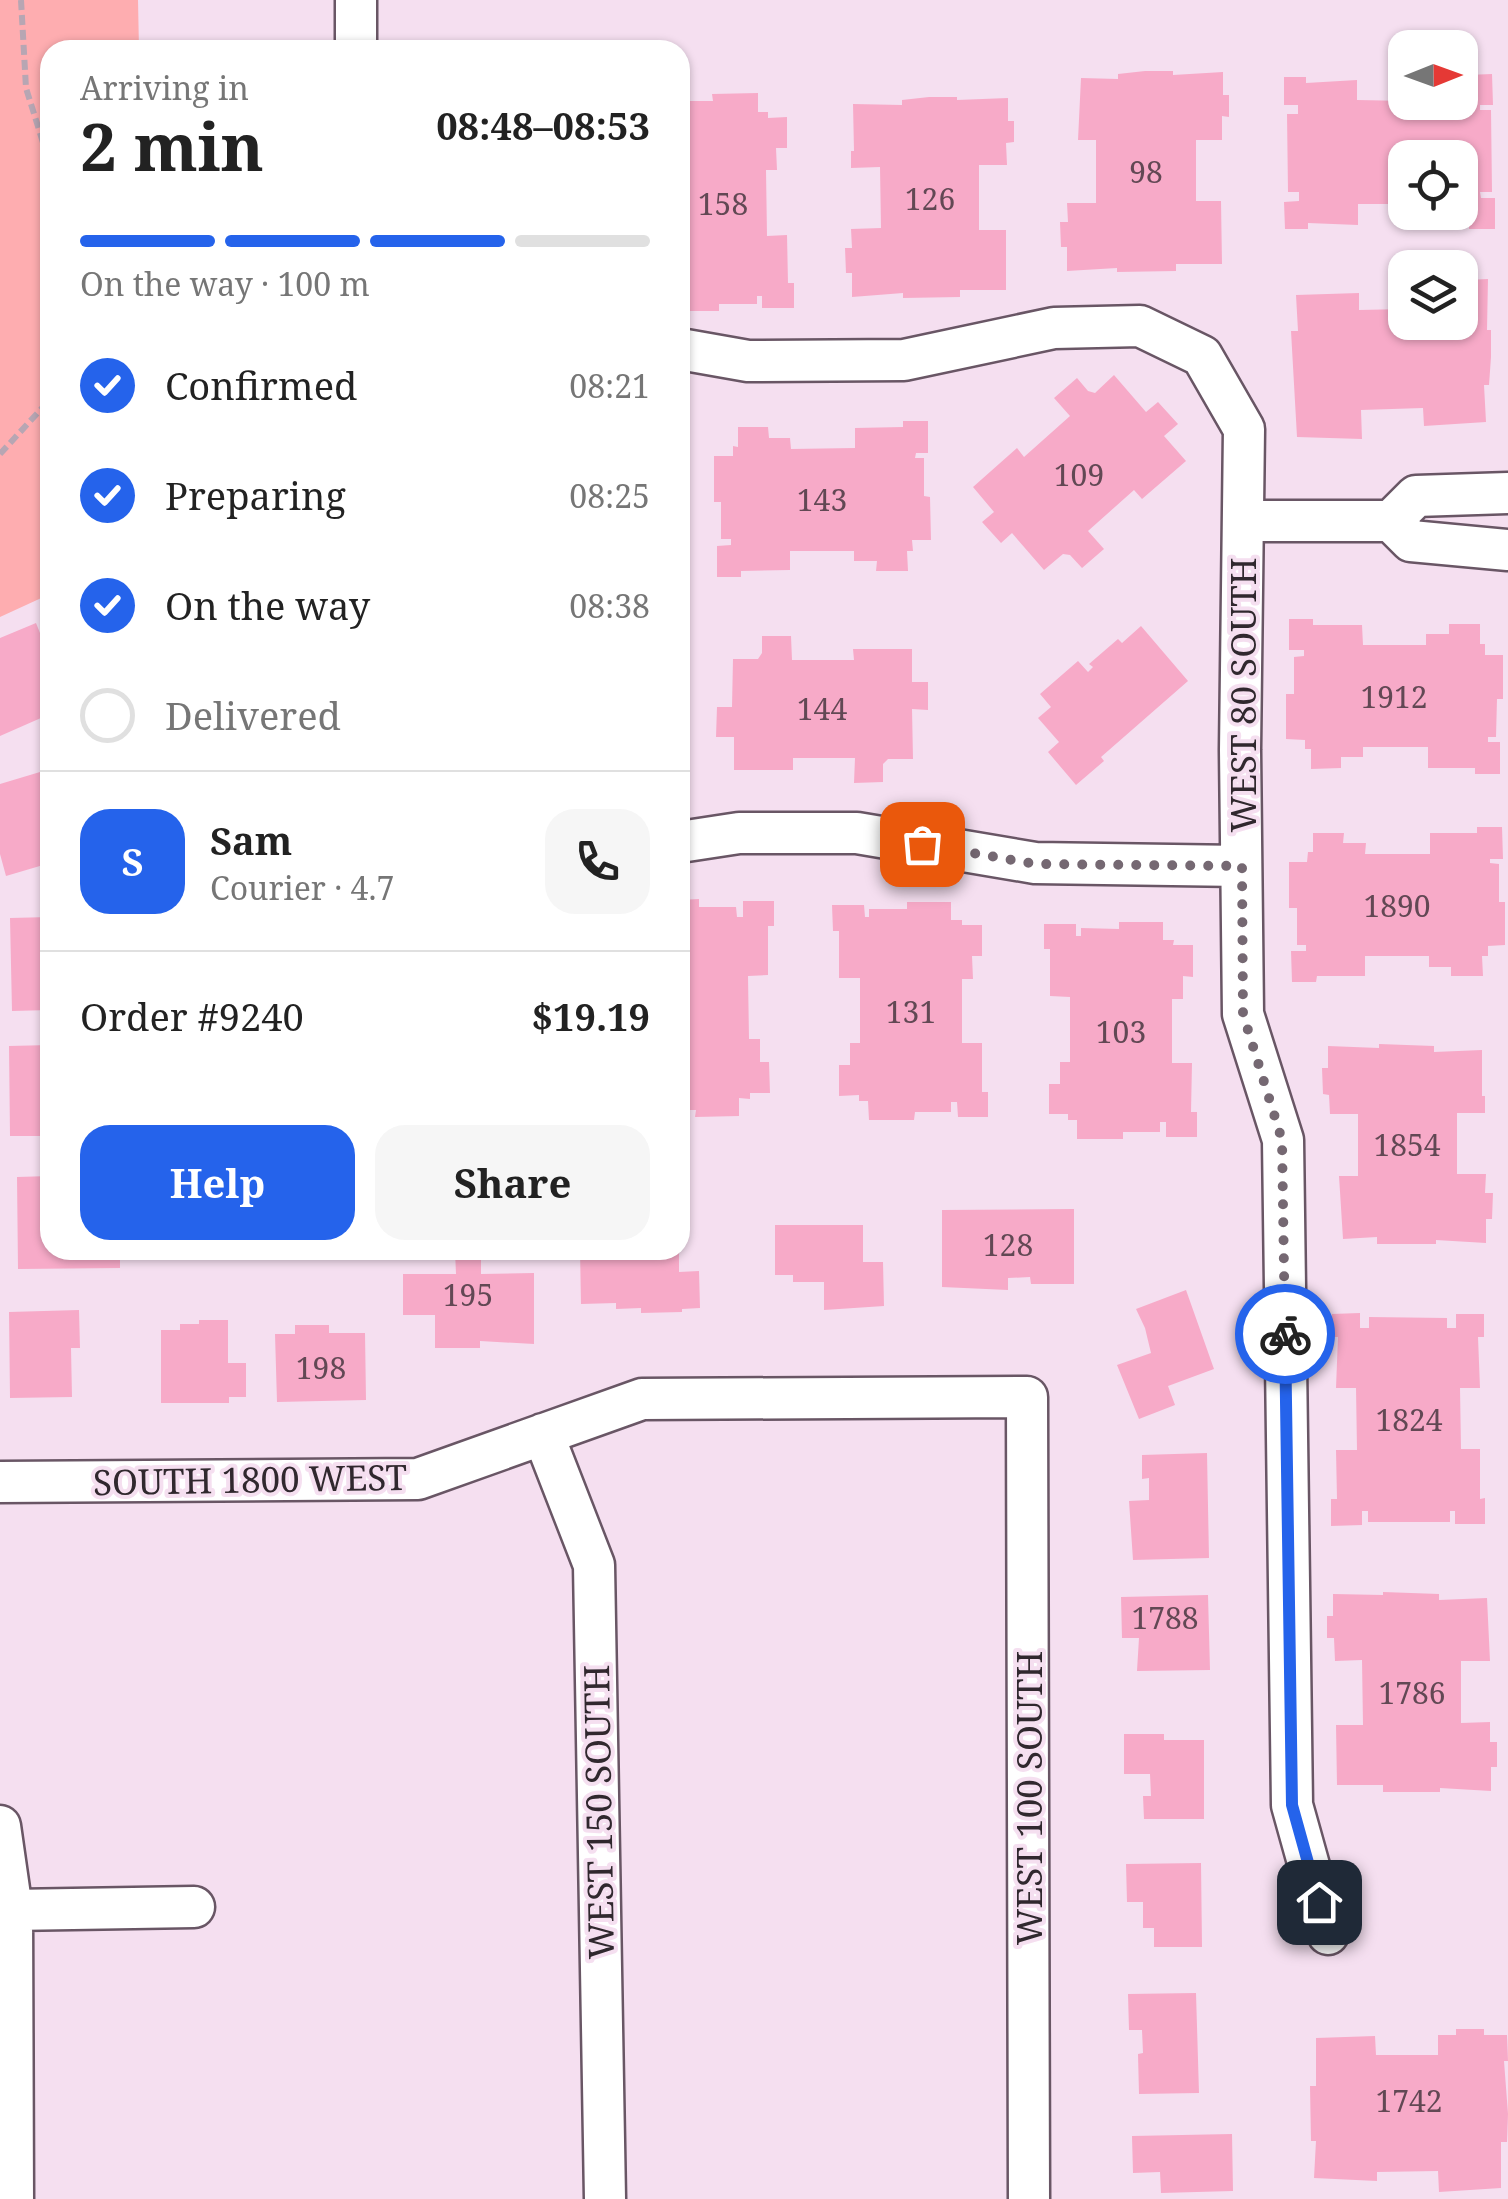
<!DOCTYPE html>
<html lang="en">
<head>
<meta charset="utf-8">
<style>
	:root { --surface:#fff; --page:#f6f6f6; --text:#222; --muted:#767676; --line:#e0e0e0; --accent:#2563eb }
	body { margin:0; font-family:"Noto Serif",serif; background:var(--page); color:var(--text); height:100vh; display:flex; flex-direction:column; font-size:38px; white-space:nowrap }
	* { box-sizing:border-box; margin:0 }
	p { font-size:32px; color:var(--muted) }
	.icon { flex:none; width:55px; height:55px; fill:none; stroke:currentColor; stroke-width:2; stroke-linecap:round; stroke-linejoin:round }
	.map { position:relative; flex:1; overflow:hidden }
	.sheet { position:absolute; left:40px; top:40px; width:650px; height:1220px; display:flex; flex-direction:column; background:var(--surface); border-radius:30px; box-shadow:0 2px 8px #0004 }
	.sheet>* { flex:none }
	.needle { width:65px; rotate:89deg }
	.controls { position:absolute; left:1388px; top:30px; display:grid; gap:20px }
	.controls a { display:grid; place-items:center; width:90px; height:90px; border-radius:20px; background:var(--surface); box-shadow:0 2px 8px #0004; font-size:50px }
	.pin { position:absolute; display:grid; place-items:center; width:85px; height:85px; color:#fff; margin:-42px; border-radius:20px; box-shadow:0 5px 15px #0006 }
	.courier { position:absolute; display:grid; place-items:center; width:100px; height:100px; margin:-50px; border:8px solid #2563eb; border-radius:50%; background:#fff; color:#222; box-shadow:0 2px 12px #0007 }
	.summary em { font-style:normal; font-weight:700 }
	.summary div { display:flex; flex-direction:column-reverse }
	.summary { display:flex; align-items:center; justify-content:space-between; height:170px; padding:0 40px }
	h1 { font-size:65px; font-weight:700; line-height:75px }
	.bar { display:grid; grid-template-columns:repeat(4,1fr); gap:15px 10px; align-content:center; height:120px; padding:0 40px }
	.bar i { height:12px; border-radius:8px; background:var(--line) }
	.bar .selected { background:var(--accent) }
	.bar p { grid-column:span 4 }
	.line { display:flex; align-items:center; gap:25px; padding:0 40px; border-top:2px solid var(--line) }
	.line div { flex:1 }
	.round { display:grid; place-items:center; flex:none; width:105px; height:105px; border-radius:30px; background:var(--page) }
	ol { padding:0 40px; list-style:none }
	li { display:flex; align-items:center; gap:30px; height:110px }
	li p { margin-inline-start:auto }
	li .icon { padding:10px; border-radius:50%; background:var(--accent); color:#fff; stroke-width:4 }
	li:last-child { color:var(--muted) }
	li i { width:55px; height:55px; border:5px solid var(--line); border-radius:50% }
	.button { display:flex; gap:20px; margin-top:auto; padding:20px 40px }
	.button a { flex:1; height:115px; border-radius:30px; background:var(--accent); color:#fff; font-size:40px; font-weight:700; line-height:115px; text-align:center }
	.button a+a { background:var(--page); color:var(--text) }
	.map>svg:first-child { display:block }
</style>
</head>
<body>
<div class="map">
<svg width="1508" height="2199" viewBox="0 0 1508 2199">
	<rect width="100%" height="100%" fill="#f5dff0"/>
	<!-- green -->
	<path fill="#feadb0" d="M0,0H138L139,50H50V594L0,617Z"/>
	<!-- building -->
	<path fill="#f7aac8" d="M1145,71H1173V75L1223,72V95H1229V117L1222,116V140H1196V201H1221L1222,264H1176V271L1117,272V268L1067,271V247H1061L1060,222H1068L1067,203H1096V140H1078L1081,78L1118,79V74Z
		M1492,74L1493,105H1480V110H1491L1492,192H1480L1481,198H1495V229H1469V222L1420,225V212H1460V158H1405V204H1358V225L1308,223V229H1285L1284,202L1299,201V192H1288L1287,114H1298V105H1284V77H1306V83L1357,80V100L1460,102V79H1467V75Z
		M758,93V112H768V118L787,117V148H776L777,170H766L767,236L787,235L788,283H794V308H762V296H757V304H719V311H680V101H713L712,94Z
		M929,97H957V100L1008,98V121H1014V142L1006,143L1007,165H979V230H1006V290H960V297L903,298V293L852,297V273H846L845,248H852L851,229L881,228L880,167L851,168V151H854L853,104L902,105V100Z
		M1460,274H1466V280L1488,279L1487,330H1491V357L1489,385H1484L1486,422L1424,426L1423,408L1361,410L1362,439L1297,437L1291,331H1298L1296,295L1359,293V310L1405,309V322H1460Z
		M1114,375L1146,412L1158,402L1178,424L1164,436L1186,461L1142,499L1134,490L1088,531L1104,549L1082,568L1070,555L1063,554L1044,570L1012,533L1001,543L982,522L994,512L973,487L1017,448L1024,457L1070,416L1054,398L1077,378L1088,391L1095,393Z
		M903,421H928V453H916L915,458H924V496L930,497L931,540H912L913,551H907L908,571H876L877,561H854V551H790V570L741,571V577H717V546L731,545V539H721V502H714V456H733V446L738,447V427H768L769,438H790L791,449L855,448V428L903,427Z
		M1289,619H1313V625H1362L1363,645H1426V634H1449V624H1480V644H1485V655H1503V699H1497L1496,737H1488V742H1500V774H1475V768H1428V747H1363V757H1341V768L1311,769V749H1305V740L1286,739V694H1294V657L1304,656V650H1289Z
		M36,623L42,638L47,636L50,642V714L0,736V638Z
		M1141,626L1188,681L1101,757L1104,761L1076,785L1048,752L1059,742L1038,718L1051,707L1040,694L1078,661L1088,672L1093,667L1089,664L1118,639L1122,643Z
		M762,636H791L792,660H854L853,649H912V682H928V710L912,709L913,759H888L883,764V782L854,783L855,758H793V770H734V737H716L717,707H732L733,659H758L762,653Z
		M50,769V863L6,876L0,854V784Z
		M1477,827H1502L1503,859H1490V863L1499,864V902H1505V945L1488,946V956H1482L1483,976H1451V967H1429V956H1365V976H1317L1316,982H1292L1291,951H1306V945H1297V908H1289V862H1307L1308,852H1313V833H1344L1343,843H1366L1365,854H1430V833H1477Z
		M699,899V907H736L737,917H743V901H774V926H768V975L748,976L749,1039H760V1062H769L770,1093H750V1099L739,1098V1116L695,1117L696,1110H680V900Z
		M907,902H951V920H962V925H982V956H972L973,979H962V1043H982V1092H988V1117H958L957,1102H951V1112H915L914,1120H869L868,1101H859V1095L839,1096V1065H850V1043H860V978H839V931H833L832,905H864L865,917H869V909H907Z
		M50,917V1010L12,1011L10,918Z
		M1119,922H1163V940H1174L1173,945H1193V977L1183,976V999H1172V1063H1192L1191,1112H1197V1137H1166V1122H1160V1132H1123V1139H1077V1120H1068V1114H1049V1084H1060V1062H1070V997L1050,996V949H1044V924H1076V936H1081V928L1119,929Z
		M1379,1044L1434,1046V1052L1482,1050V1096H1485V1113H1457V1174H1486L1485,1193H1493L1492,1219H1486V1243L1436,1240V1244H1377V1237L1343,1239L1339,1176H1358V1114H1330L1329,1095L1323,1094L1322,1068H1328V1046L1379,1048Z
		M50,1045V1136H10L9,1046Z
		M50,1176V1250H120V1268L18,1269L17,1177Z
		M1074,1209V1284H1031L1030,1277L1008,1278V1290L942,1287V1210Z
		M775,1225H863V1262H883L884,1306L824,1310V1282H793V1275H775Z
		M481,1250V1274L534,1273V1344L480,1341V1348H435V1315H403V1274H456L455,1251Z
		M580,1250H679V1272L699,1271L700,1308L682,1309V1312L641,1313V1308L616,1309V1303L581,1304Z
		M1186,1290L1214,1369L1168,1386L1175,1405L1139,1419L1117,1365L1151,1353L1145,1328L1136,1309Z
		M79,1310L80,1348H71L72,1397L10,1398L9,1312Z
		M1360,1313V1328H1369V1317L1447,1318V1328H1456V1314H1484V1337H1478L1480,1388H1460L1461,1449H1480V1499L1485,1498V1524H1455V1511H1450V1522H1368V1511H1362V1525L1331,1526V1499H1337L1336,1450H1357L1356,1388H1336L1338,1337H1332V1314Z
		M199,1320H228V1363H246V1397H229V1403H161V1330H180V1324H199Z
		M295,1325H329V1333H365L366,1400L277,1402L275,1334H295Z
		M1207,1453L1209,1558L1133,1560L1129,1501L1149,1500V1478L1142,1479V1455Z
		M1383,1592L1439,1594V1600L1487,1598L1490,1661H1461V1723L1490,1722V1742H1497V1767H1491V1791L1440,1788V1792H1383V1785H1337L1336,1725H1363L1362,1660L1335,1661L1334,1638H1327V1616H1333V1594L1383,1595Z
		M1208,1595L1210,1670L1137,1671L1139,1638H1122L1121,1597Z
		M1124,1734H1164V1740H1204V1819H1144L1143,1796H1151L1150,1774H1124Z
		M1201,1863L1202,1947H1154V1928H1143V1902H1127L1126,1864Z
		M1196,1993L1199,2093L1139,2094L1138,2054L1143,2053L1142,2030H1129L1128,1994Z
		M1456,2029H1484V2035H1507L1508,2061H1504L1508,2114L1507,2142H1501V2188L1439,2192L1438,2171L1377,2172V2181L1314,2178L1316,2141H1311L1310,2086H1316V2038L1375,2036L1376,2055H1438V2035H1456Z
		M1232,2134L1233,2191L1161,2193L1160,2172L1133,2173L1132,2136Z"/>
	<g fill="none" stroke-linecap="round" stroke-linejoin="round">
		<!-- minor casing -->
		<g stroke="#695665" stroke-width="45">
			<path id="minor" d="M356,0V50
				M680,349L748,361L904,360L1054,328L1140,326L1202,356L1244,429L1240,750L1243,1014L1283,1140L1292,1805L1328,1934
				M1243,521H1391
				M1391,521L1416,496L1508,493
				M1391,521L1411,541L1508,550
				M680,842L739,833H857L1035,863L1241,866
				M543,1434L594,1565L605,2199
				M0,1482L418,1479L642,1399L1027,1397L1029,2199
				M0,1826L12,1910L13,2199
				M12,1910L194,1907"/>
		</g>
		<!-- path -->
		<path stroke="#b7a6b3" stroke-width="6" stroke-dasharray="10 5" stroke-linecap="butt" d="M21,0L26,88L50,165
			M0,454L43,407L50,391"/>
		<!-- minor -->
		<use href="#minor" stroke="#fff" stroke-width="40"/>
	</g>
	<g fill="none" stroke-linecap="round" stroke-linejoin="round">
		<!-- done -->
		<path stroke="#756872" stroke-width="10" stroke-dasharray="0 18" d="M922,844L1035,864L1242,866L1243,1014L1282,1140L1285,1334"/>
		<!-- route -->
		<path stroke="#2563eb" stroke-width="12" d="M1285,1334L1292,1805L1319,1902"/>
	</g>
	<g text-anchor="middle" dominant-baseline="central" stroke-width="8" stroke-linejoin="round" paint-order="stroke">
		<!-- number labels -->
		<g font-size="30" fill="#624854">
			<text x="1146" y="171">98</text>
			<text x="930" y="198">126</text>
			<text x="723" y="203">158</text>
			<text x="1079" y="474">109</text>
			<text x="822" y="499">143</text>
			<text x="1394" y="696">1912</text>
			<text x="822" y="708">144</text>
			<text x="1397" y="905">1890</text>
			<text x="911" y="1011">131</text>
			<text x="1121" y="1031">103</text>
			<text x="1407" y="1144">1854</text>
			<text x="1008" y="1244">128</text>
			<text x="468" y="1294">195</text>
			<text x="321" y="1367">198</text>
			<text x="1409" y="1419">1824</text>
			<text x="1165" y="1617">1788</text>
			<text x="1412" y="1692">1786</text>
			<text x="1409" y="2100">1742</text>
		</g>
		<!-- street labels -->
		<g font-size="35" fill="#30282e" stroke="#f5dff0">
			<text transform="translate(1242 695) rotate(-90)">WEST 80 SOUTH</text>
			<text transform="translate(250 1479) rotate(-1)">SOUTH 1800 WEST</text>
			<text transform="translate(1028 1798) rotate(-90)">WEST 100 SOUTH</text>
			<text transform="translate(598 1812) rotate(-91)">WEST 150 SOUTH</text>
		</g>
	</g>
</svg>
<div class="controls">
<a><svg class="needle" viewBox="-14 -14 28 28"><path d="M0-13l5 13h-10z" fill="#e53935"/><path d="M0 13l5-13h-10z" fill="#767676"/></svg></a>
<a><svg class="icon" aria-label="locate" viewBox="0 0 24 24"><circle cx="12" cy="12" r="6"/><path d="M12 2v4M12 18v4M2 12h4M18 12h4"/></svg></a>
<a><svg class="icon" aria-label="layers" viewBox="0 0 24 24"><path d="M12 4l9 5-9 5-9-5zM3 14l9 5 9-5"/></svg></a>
</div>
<div class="pin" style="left:922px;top:844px;background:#ea580c"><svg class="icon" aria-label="bag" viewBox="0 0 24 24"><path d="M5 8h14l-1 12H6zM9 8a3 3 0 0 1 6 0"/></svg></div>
<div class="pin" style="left:1319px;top:1902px;background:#1f2937"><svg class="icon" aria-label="home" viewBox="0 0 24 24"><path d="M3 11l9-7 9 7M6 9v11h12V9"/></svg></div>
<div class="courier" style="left:1285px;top:1334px"><svg class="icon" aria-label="bike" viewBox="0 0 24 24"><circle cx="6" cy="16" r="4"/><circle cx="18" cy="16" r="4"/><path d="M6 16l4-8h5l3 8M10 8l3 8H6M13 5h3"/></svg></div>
<section class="sheet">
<div class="summary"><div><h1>2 min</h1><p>Arriving in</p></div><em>08:48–08:53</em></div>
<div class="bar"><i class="selected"></i><i class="selected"></i><i class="selected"></i><i></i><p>On the way · 100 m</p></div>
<ol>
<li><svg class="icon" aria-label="check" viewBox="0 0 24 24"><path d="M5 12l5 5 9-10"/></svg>Confirmed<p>08:21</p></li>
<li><svg class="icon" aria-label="check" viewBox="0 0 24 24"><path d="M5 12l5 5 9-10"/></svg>Preparing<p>08:25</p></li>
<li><svg class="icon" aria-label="check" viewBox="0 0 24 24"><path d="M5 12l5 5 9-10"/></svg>On the way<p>08:38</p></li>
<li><i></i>Delivered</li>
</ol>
<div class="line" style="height:180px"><b class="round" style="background:var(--accent);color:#fff">S</b><div><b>Sam</b><p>Courier · 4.7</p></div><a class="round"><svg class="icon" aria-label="phone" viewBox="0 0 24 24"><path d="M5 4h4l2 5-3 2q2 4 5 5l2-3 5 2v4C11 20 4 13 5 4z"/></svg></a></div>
<div class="line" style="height:130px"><div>Order #9240</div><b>$19.19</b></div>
<div class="button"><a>Help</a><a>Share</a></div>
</section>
</div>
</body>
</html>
